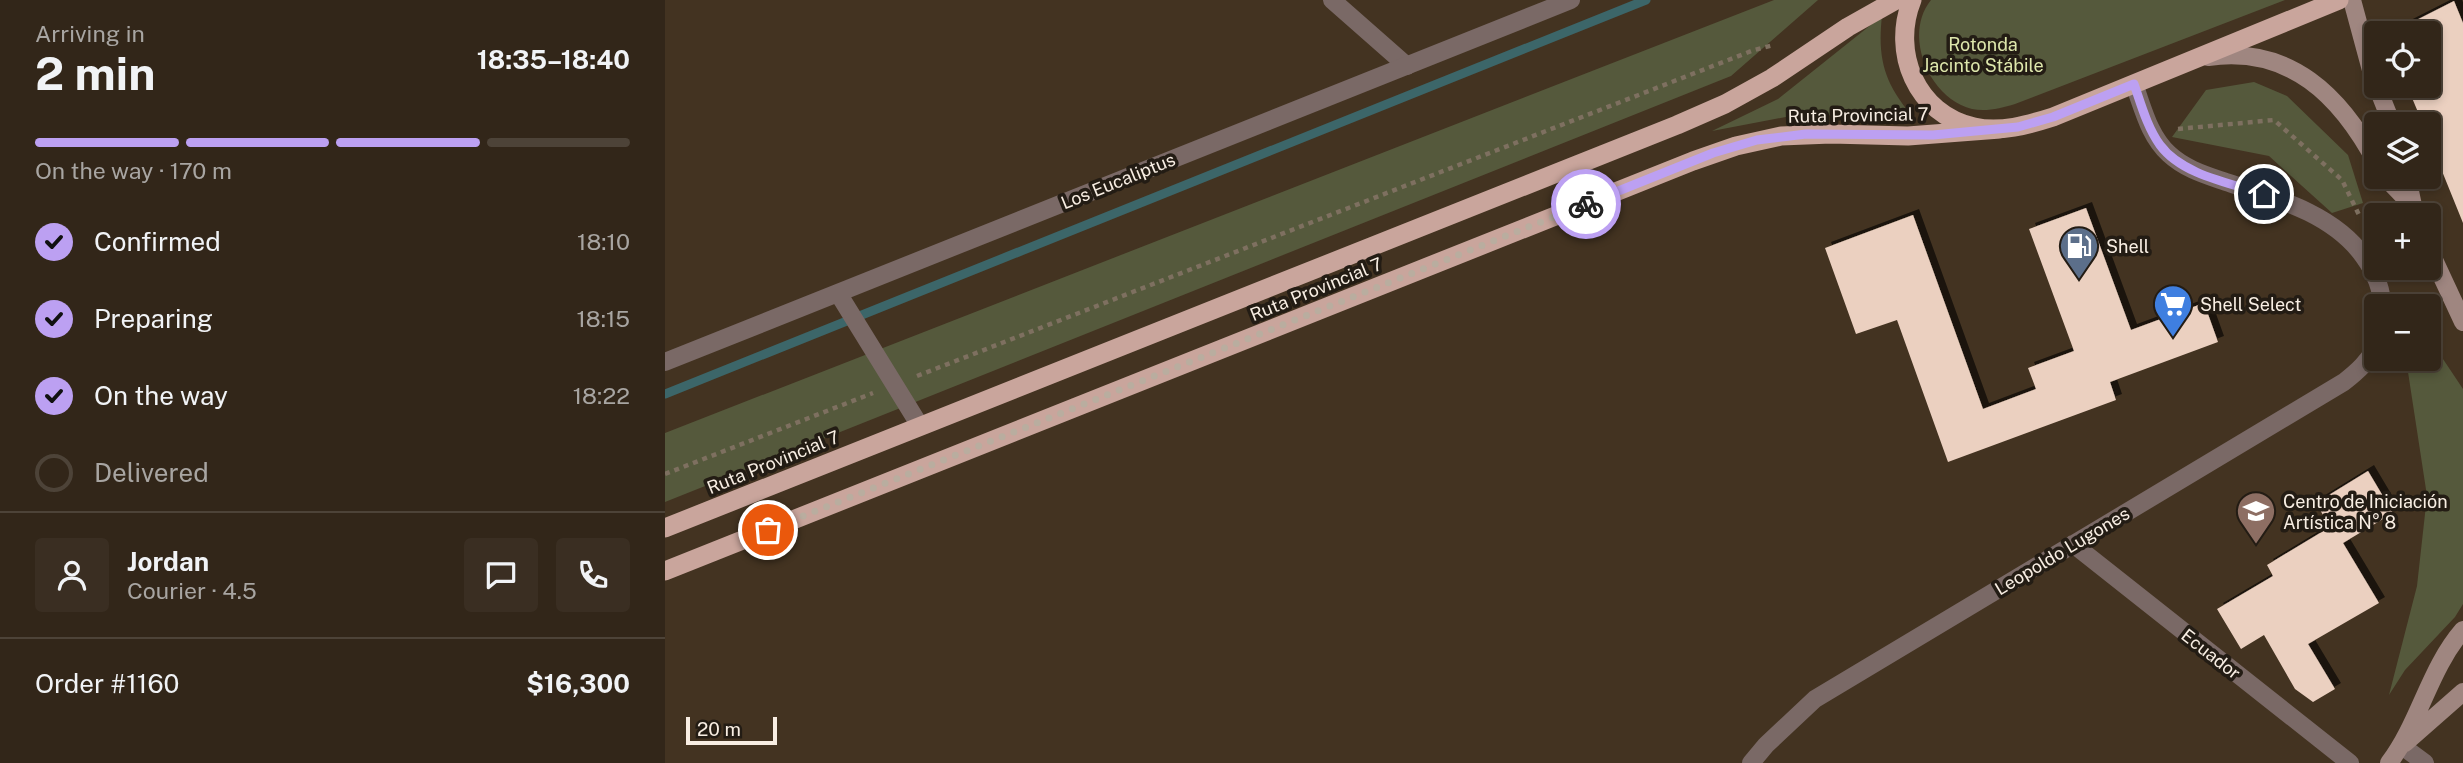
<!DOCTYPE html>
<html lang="en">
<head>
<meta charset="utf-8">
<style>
	:root { --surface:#322619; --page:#3a2e22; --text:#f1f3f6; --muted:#a8a5a2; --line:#4d4338; --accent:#bca0f2 }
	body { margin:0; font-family:"Public Sans",sans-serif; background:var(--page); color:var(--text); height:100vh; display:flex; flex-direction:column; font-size:26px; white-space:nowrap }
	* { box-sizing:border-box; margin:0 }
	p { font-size:23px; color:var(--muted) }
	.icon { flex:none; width:38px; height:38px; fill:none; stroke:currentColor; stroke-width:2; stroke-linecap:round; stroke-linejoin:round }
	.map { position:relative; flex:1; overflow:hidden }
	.side { display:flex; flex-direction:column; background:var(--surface); width:665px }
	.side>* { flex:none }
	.buttons { position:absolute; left:1699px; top:21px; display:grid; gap:14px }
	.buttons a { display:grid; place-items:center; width:77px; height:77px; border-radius:7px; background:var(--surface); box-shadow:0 4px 10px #0003,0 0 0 2px var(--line); font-size:35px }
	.scale { position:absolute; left:21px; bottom:18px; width:91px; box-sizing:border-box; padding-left:7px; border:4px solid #f8eee3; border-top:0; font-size:19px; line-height:24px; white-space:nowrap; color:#f8eee3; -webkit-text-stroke:5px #231c14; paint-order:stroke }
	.pin { position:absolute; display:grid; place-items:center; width:60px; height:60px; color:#fff; margin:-30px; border:4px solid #fff; border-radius:50%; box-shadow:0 2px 7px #0007 }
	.courier { position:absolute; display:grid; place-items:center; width:70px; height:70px; margin:-35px; border:5px solid #bca0f2; border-radius:50%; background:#fff; color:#222; box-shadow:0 2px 9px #0007 }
	.head em { font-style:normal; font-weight:700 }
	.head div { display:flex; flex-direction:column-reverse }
	.head { display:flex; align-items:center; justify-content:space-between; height:119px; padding:0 35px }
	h1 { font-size:46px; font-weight:700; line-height:52px }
	.bar { display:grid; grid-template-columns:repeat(4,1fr); gap:10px 7px; align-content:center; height:84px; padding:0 35px }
	.bar i { height:9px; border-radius:5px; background:var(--line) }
	.bar .on { background:var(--accent) }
	.bar p { grid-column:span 4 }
	.line { display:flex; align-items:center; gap:18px; padding:0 35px; border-top:2px solid var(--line) }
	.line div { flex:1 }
	.round { display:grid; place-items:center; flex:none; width:74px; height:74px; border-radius:7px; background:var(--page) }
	ol { padding:0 35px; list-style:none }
	li { display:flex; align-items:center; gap:21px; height:77px }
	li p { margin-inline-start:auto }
	li .icon { padding:7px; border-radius:50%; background:var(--accent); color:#111; stroke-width:4 }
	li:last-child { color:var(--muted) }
	li i { width:38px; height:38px; border:4px solid var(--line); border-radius:50% }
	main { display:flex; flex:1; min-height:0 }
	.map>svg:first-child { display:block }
</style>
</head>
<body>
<main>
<section class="side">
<div class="head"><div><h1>2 min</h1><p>Arriving in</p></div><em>18:35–18:40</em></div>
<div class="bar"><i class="on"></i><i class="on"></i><i class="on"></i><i></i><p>On the way · 170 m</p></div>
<ol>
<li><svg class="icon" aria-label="check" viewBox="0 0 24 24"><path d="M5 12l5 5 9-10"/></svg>Confirmed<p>18:10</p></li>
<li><svg class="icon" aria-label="check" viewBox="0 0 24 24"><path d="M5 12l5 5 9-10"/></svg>Preparing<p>18:15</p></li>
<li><svg class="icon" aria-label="check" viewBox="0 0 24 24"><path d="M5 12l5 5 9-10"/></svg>On the way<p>18:22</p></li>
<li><i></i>Delivered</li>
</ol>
<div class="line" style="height:126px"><a class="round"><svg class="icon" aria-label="person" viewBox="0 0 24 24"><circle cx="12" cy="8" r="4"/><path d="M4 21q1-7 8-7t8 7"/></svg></a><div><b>Jordan</b><p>Courier · 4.5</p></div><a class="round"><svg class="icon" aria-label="chat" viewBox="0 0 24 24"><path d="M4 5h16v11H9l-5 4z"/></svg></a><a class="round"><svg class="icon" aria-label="phone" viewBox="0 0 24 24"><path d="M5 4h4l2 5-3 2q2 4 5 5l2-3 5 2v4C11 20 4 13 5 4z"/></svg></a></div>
<div class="line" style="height:91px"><div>Order #1160</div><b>$16,300</b></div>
</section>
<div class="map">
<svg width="1798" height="763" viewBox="0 0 1798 763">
	<defs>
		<filter id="shadow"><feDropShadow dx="6" dy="-6" stdDeviation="0" flood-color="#0009"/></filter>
	</defs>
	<rect width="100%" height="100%" fill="#433321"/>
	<!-- green -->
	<path fill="#55593c" d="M1109,0H1153L1066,76L0,502V433Z
		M1266,0H1620L1350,104C1336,108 1322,112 1307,109C1265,99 1237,36 1266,0Z
		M1217,16C1212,60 1220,85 1250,119L1189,115L1126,116L1047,131L1113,99Z
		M1589,82L1622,96L1683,155L1698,203L1667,213L1604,156L1507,137L1541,90Z
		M1764,338L1798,389V604L1790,617L1740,670L1724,695L1752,586L1762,496L1741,359H1764Z"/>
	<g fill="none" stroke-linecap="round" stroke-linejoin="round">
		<!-- stream -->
		<path stroke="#3c6669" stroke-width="9" d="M0,394L981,0"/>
	</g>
	<!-- building -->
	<path fill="#ebd0c0" filter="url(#shadow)" d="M1789,1L1798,23V223L1764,139V124H1758L1742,86H1764V33H1726Z
		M1421,208L1466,330L1539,303L1553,342L1445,382L1451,400L1283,462L1232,320L1191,334L1160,248L1248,215L1318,409L1371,389L1363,368L1409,351L1364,229Z
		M1703,471L1728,513L1678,543L1714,603L1643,644L1670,689L1648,702L1630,689L1599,635L1576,649L1552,609L1608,576L1602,565L1665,527L1651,503Z"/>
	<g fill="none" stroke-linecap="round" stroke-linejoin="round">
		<!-- path -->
		<path stroke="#7e7060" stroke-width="4.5" stroke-dasharray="5 5" stroke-linecap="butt" d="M1513,129L1609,120L1677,180L1694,215
			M252,376L1089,50L1109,45
			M0,474L208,393"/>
		<!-- service -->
		<path stroke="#7a6966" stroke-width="18" d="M667,0L742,66"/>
		<!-- minor -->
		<path stroke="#7a6966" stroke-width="18" d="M1469,84C1478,108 1484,136 1504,154C1520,169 1541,175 1561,182C1610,198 1668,213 1699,257C1709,271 1717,289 1717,306
			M173,293L255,426
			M0,362L906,0
			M1408,544L1685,763
			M1737,746L1760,763
			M1086,763L1101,745L1150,699L1679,382C1693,371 1704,361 1712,345"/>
		<!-- secondary -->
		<path stroke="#9f8680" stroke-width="18" d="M1687,0L1707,74L1727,124
			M1543,57C1625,45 1676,96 1712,164
			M1720,177L1746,204
			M1742,177L1750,215
			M1764,249L1798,322
			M1740,743L1798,692
			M1724,763C1755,722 1764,669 1798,630"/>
		<!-- trunk -->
		<path stroke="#c9a59c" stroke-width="19" d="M1247,0C1226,52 1251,114 1309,127C1335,133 1363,125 1388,117L1674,0
			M0,528L1012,125L1060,104L1107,78L1183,27L1231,0
			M0,571L1028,161L1071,146L1116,136L1166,134L1243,136L1335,129"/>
	</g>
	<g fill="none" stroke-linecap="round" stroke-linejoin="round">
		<!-- done -->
		<path stroke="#b9ad9f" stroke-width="7" stroke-dasharray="0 12.6" d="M103,530L921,204"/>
		<!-- route -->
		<path stroke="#bca0f2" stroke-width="9" d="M921,204L1048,153L1092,140L1141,134L1268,135L1353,127L1388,117L1469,84C1476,104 1482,127 1495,145C1517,175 1565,183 1599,194"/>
	</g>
	<!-- icons -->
	<defs>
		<g id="fuel-pin" transform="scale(2.0125)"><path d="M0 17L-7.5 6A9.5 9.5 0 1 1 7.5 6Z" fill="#5c6f8a" stroke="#231c14"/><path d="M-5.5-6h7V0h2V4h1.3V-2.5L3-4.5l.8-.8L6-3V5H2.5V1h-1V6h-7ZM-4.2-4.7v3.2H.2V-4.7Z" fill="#fff"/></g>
		<g id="supermarket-pin" transform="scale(2.0125)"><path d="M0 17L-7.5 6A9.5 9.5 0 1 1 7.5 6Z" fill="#3f7fe0" stroke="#231c14"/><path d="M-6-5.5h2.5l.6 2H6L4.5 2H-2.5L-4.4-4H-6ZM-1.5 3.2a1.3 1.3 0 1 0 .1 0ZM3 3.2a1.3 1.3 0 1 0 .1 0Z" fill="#fff"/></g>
		<g id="school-pin" transform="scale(2.0125)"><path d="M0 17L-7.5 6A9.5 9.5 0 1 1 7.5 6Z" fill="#8d6e63" stroke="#231c14"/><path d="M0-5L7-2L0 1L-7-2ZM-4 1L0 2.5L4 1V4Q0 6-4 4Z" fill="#fff"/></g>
	</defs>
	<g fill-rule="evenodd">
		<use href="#fuel-pin" x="1414" y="246"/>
		<use href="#supermarket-pin" x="1508" y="304"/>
		<use href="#school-pin" x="1591" y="511"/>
	</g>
	<g text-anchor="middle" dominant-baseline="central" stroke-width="7" stroke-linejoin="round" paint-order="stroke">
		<!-- park labels -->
		<g font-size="18" fill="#dee7ac" stroke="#231c14">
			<text x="1318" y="44">Rotonda<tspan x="1318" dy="21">Jacinto Stábile</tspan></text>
		</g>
		<!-- street labels -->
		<g font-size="18" fill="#f8eee3" stroke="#231c14">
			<text transform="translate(1193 115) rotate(-1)">Ruta Provincial 7</text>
			<text transform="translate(453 181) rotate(-22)">Los Eucaliptus</text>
			<text transform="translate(651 289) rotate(-22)">Ruta Provincial 7</text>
			<text transform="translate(108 462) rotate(-22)">Ruta Provincial 7</text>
			<text transform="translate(1397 551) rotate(-31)">Leopoldo Lugones</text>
			<text transform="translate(1546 654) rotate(38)">Ecuador</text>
		</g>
		<!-- poi labels -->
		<g font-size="18" fill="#f8eee3" stroke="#231c14" text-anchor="start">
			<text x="1441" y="246">Shell</text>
			<text x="1535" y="304">Shell Select</text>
			<text x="1618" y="501">Centro de Iniciación<tspan x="1618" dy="21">Artística N° 8</tspan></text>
		</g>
	</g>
</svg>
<div class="buttons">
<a><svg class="icon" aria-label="locate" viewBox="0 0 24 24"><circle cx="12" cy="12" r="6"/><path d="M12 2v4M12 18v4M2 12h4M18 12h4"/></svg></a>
<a><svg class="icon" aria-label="layers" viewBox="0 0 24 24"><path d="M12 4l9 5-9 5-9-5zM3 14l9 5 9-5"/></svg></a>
<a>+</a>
<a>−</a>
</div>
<div class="scale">20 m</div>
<div class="pin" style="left:103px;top:530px;background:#ea580c"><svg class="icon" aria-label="bag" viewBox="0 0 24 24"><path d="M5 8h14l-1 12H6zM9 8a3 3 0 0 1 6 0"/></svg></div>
<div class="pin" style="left:1599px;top:194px;background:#1f2937"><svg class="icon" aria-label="home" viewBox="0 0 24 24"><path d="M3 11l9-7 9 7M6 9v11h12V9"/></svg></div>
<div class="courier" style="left:921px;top:204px"><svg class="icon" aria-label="bike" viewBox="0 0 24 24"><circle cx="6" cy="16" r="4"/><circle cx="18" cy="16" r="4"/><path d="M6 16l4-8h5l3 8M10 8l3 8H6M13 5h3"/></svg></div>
</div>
</main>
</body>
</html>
